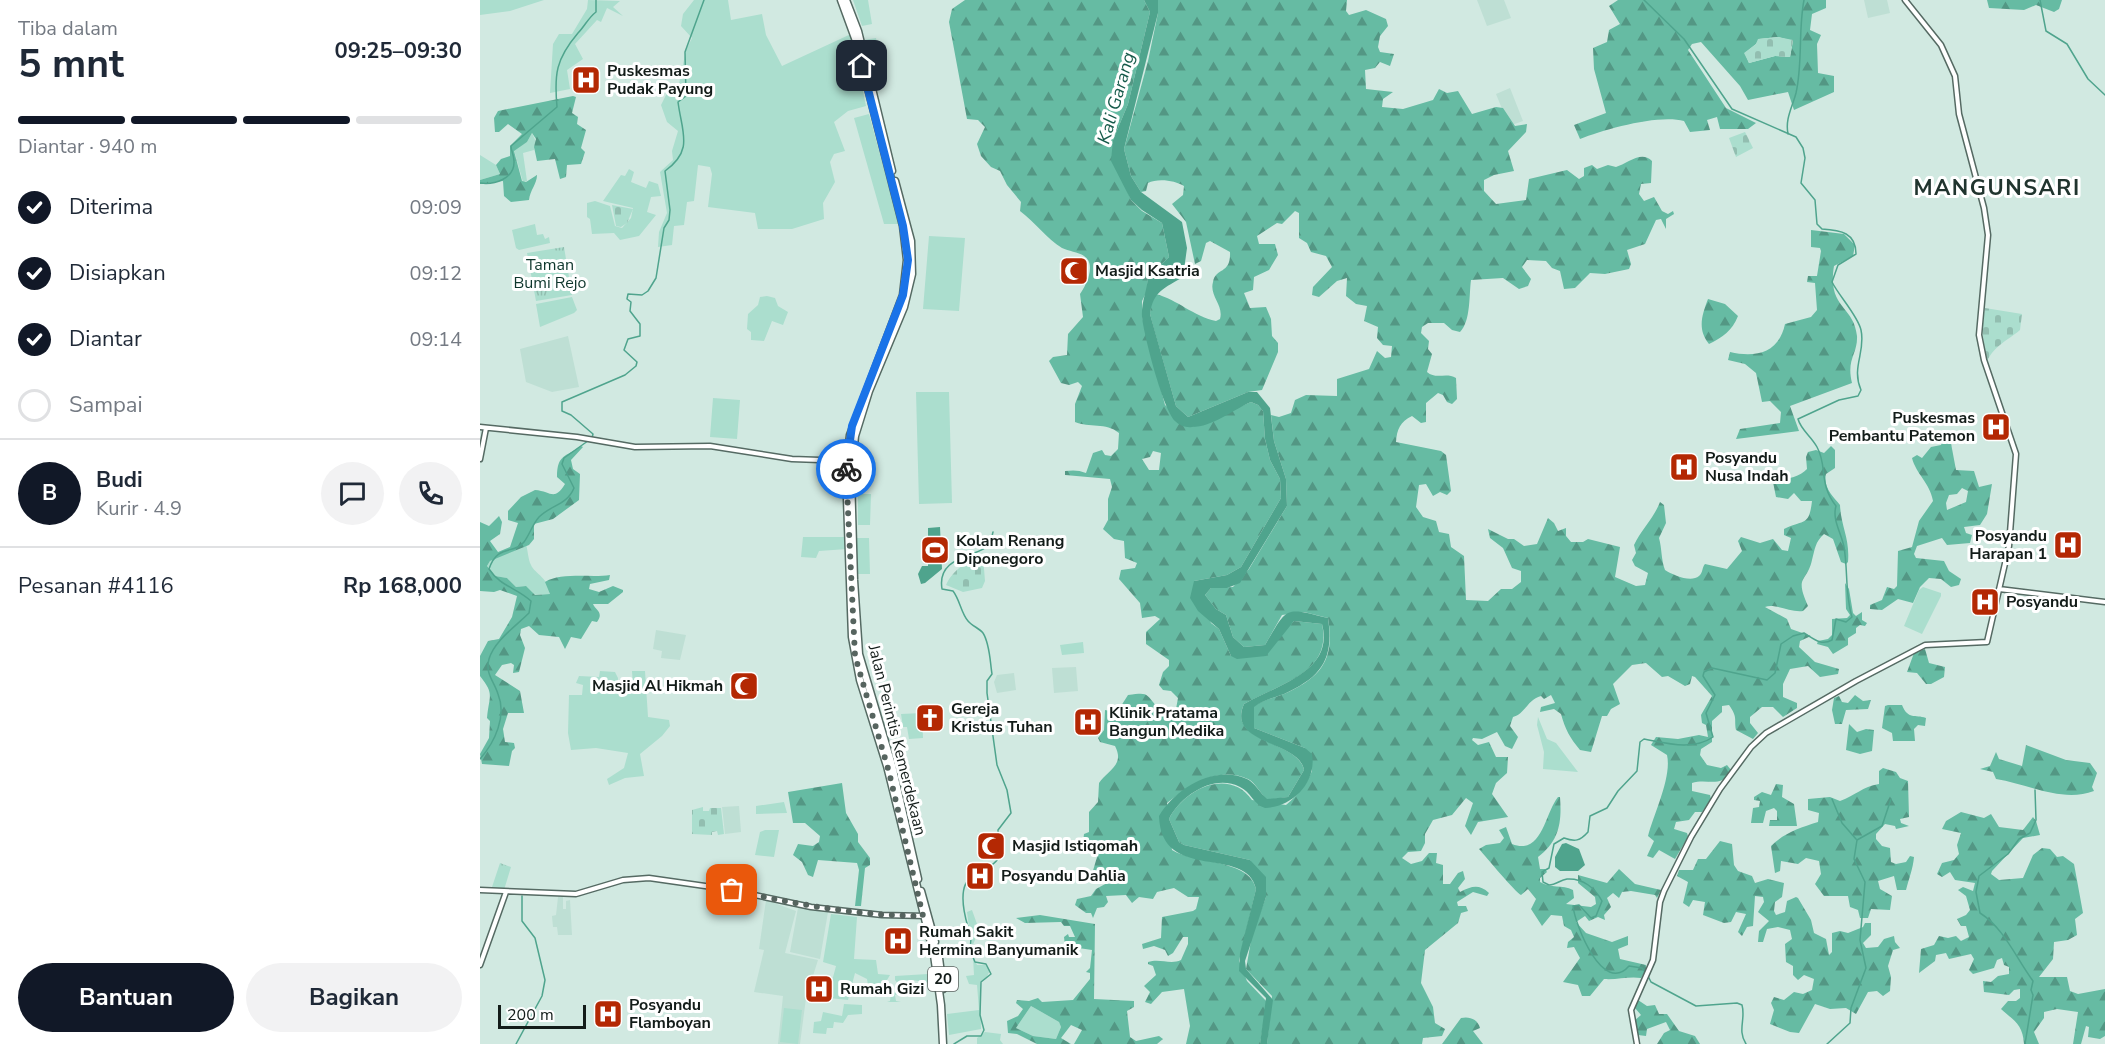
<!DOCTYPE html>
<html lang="id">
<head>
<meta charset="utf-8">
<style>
	:root { --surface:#fff; --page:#f2f2f3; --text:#1f2937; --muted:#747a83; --line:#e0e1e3; --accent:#111827 }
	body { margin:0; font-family:"Nunito Sans",sans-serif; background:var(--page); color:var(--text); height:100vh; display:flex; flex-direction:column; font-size:22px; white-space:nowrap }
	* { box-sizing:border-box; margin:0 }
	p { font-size:20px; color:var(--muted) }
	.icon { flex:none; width:33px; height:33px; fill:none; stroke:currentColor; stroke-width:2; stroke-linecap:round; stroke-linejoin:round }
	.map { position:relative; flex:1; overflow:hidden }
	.panel { display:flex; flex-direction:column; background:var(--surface); width:480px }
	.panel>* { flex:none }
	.scale { position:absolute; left:18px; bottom:15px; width:88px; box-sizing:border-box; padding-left:6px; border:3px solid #131c19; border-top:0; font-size:16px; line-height:21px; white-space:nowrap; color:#131c19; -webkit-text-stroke:4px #fff; paint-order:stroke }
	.pin { position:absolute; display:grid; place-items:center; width:51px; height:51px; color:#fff; margin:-26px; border-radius:12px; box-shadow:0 3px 9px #0006 }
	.courier { position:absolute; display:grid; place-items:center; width:60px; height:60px; margin:-30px; border:4px solid #1a73e8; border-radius:50%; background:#fff; color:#222; box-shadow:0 2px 8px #0007 }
	.head em { font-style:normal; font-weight:700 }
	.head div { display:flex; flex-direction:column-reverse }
	.head { display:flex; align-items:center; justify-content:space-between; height:102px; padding:0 18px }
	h1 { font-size:39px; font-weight:700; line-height:45px }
	.bar { display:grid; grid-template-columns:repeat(4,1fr); gap:9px 6px; align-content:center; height:72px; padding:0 18px }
	.bar i { height:8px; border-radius:4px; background:var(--line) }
	.bar .current { background:var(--accent) }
	.bar p { grid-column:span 4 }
	.line { display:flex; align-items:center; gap:15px; padding:0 18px; border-top:2px solid var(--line) }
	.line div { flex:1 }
	.round { display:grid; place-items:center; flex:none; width:63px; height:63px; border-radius:32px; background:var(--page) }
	ol { padding:0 18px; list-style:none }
	li { display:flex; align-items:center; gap:18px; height:66px }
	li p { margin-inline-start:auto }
	li .icon { padding:6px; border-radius:50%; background:var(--accent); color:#fff; stroke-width:4 }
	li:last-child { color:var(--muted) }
	li i { width:33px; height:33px; border:3px solid var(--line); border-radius:50% }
	.cta { display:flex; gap:12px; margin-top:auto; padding:12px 18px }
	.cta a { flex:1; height:69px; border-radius:36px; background:var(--accent); color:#fff; font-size:24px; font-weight:700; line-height:69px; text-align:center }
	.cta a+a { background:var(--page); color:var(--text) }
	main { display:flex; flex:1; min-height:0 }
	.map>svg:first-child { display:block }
</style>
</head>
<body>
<main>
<section class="panel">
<div class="head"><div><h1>5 mnt</h1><p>Tiba dalam</p></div><em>09:25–09:30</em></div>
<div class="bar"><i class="current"></i><i class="current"></i><i class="current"></i><i></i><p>Diantar · 940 m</p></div>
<ol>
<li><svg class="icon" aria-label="check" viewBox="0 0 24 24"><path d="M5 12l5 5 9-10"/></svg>Diterima<p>09:09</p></li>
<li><svg class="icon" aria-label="check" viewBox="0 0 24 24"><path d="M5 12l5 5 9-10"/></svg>Disiapkan<p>09:12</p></li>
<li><svg class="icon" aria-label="check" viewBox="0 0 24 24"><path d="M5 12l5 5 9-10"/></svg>Diantar<p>09:14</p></li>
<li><i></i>Sampai</li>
</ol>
<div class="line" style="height:108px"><b class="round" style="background:var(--accent);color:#fff">B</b><div><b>Budi</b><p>Kurir · 4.9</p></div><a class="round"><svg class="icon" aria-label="chat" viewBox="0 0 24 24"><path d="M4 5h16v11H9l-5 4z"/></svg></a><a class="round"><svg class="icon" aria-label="phone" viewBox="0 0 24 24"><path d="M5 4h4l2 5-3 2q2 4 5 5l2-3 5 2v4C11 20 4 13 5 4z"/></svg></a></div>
<div class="line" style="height:78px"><div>Pesanan #4116</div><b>Rp 168,000</b></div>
<div class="cta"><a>Bantuan</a><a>Bagikan</a></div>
</section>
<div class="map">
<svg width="1625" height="1044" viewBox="0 0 1625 1044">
	<defs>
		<pattern id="forest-firs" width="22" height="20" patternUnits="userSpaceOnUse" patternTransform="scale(1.5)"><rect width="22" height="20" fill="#66bba3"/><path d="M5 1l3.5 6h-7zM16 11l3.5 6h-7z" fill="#539784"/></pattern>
		<pattern id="cemetery-stones" width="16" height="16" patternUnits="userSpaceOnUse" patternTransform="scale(1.5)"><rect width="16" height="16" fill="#abdece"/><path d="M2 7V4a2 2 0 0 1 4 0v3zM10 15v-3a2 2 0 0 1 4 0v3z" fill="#92beb0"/></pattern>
		<pattern id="park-tufts" width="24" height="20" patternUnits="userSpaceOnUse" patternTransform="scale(1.5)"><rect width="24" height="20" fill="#abdece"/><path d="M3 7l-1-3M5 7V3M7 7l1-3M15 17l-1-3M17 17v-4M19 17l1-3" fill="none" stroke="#92beb0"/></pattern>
	</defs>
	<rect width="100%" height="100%" fill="#d1e9e1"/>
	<!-- built -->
	<path fill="#bedfd4" d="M997,0H1024L1031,18L1007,26Z
		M1384,0H1407L1410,13L1388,18Z
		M1030,88L1043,121L1029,126L1016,94Z
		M88,336L99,387L72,392L46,382L40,349Z
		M176,630L206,635L200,660L181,658L182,651L173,649Z
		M596,667L598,691L574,693L572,668Z
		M534,673L536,690L517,693L514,682L517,675Z
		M259,806L261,832L245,834L242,807Z
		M78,897H83V909H86V901L90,900L92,935H78L77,927H73L72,916L76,915Z
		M286,900L316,911L305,953L338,960L326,998L320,1044H298L303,996L274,992L284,950L279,949Z
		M318,908L348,912L340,959L310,952Z"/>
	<!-- grass -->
	<path fill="#abdece" d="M0,0H64L30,11L0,15Z
		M108,0L140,1L133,7L143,16L127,8L121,22L117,20L95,44L103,59L87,70L90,89L70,93L73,44L79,34H92L107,9Z
		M214,0H248L251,20L282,14L286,35L302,66L371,34L386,106L368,111L354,122L365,151L354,154L350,162L355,182L343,203L344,219L312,229H278L275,213L228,207L232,174L230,167L218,165L214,201L207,202L204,225L194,226L192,245L178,247L179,232L187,213L180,172L193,160L192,151L198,131L187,122L181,105L187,93L199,84L206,50L212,38L201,26L203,14Z
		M373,0H388L392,24L382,26Z
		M396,38L403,73L393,74L384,40Z
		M389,114L419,224H404L374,118Z
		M52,133L56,142L54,150L43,153L47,181L43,182L34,150L47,142Z
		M0,155L16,165L20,174L0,180Z
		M149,169L154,172L151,182L166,188L169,181L178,184L181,196L171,197L167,212L176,215L159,236L140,240L134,233L112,234L110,219L107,217V203L115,201L130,206L135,226L142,228L151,218L153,208L123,201L141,175L145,176Z
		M55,224L57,235L63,234L65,239L69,237L70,243L39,250L36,248L32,230Z
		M449,236L485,238L479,311L443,309Z
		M287,296L295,298L298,306L308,312L303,325L292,321L284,341L271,340V332L267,329L268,314L278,305L280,297Z
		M92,297L97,310L94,313L60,327L56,304Z
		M436,392H469L472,503L439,504Z
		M233,398L260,400L257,439L230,437Z
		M378,494H391L390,525H378Z
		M323,537H367V549L339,551L336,558L321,557Z
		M377,538H389L390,574H377Z
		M46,544C48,551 48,559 51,565C55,574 69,578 70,594L52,595L45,586L36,587L27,578L15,576L7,566L10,561Z
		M1443,587L1461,593V596L1442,634L1424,626L1439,590Z
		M603,642L604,653L582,655L580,645Z
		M120,671L135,672L138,678L137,692H143L145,686L153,685L152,671H165L168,717L189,720L190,726L182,736L160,754L164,776L145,778L129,785L127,779L144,768L148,753L116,748L91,750L88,733L89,695H102L103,685L96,683L99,676L119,677Z
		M442,713L443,738L429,739L427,727H423L421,714Z
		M1058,717L1067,739L1076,743L1098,772L1063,769L1064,752L1057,725Z
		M304,802L307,813L276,814V806Z
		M285,830H299L294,857L275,855L280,832Z
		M492,910L497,924L494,925L495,940L491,949L492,940L486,930L489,927L487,912Z
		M351,914L377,917L374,959L396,960L398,974L410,975L401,990H382L388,985L387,979L375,973L368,1000L330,996L332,992L346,996L351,993L336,981L340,977L352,981L356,966L343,962Z
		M493,957L497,965H506L510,970L506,979L500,982L501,1029L469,1035L467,1014L499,1010L497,985L489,984L486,976L494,975Z
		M448,974L449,983L433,980L432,985L420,988L424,992L415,995L416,1001L421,1002H407L410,1001L411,993L418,992L419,985L415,980V976Z
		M364,1004L382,1005V1014L368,1015L363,1023L354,1022L353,1028H347L346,1034L333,1033L334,1022L341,1021L343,1012L362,1016Z
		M551,1006L579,1022L581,1027L576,1039L553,1036L536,1028Z
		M304,1008L322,1010L318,1044L300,1042Z
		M505,1032L521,1034L520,1040L523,1044H497V1038Z"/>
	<!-- forest -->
	<path fill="url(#forest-firs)" fill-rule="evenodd" d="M485,0H664L670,12L648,104L633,140L643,181L651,200L662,211L682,223L689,257L668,277L667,291L662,301V317L685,405L712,427L771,402L778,405L783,411L785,439L790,460L800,479L801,498L761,567L747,575L714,581L731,623L739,629L751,656L776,657L814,621L842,624C853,674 798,684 764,704C746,743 818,740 824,770L808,797L787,800C781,794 775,782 768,779C738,765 709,786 687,803L692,850C715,864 770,859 776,889L759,961L767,981L787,1002L780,1044H706L710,1026L704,989L682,992L671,1004L665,1002L670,992L664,986L676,975L673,966L668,964V962C680,958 690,965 701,960L708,944V937H703L693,953L688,956L685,950L674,946L663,949L662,944L681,938L682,917L713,911L716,909L719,897H708L694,888L677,892L673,899L659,897L652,903L646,895L626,896L628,902L624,907L617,908L613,918L611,913H606L595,905L597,899L611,896L616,889L640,876L639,870H629L616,875L612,874L617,857C608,850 602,846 604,834L609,832V812L618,802L619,783C628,770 645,765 635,746L620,742L618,738L624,730L625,710L630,711L636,719H649L652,711L641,706L648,695C667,693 665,692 676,706L696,709L698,698L691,691L683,690L679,685L683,672L689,666V660L666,644V632L680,619L675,616L662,618L660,603L639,579L641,570L655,568L657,563L645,558L644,541L634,539L623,529L628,520V499L632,487L630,479L585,475V471C593,470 599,470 606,473L613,453L622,450L625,455L631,456L638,449L639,433C626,422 609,428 595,422V404L602,386L598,382L589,385L581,383L569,361L573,357L587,355L588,334L603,317L600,294C605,287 614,270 608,260C603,252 590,252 582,248C567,239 555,222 540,211L541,202L527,185L520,171L511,167L501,156L497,144L505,127L498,120L487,119L469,22L472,9ZM673,451L681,453L679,470H669L662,459L670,457Z
		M678,0H867L866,11L869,15L886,10L906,19L908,26L900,36L898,47L900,52L914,54L910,66L900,62L895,68L885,70L886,89L913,92L903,99L902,107L923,109L953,100L959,89L967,93L978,91L992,114L1016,107L1023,108L1035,126L1047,124L1046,132L1028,151L1034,171L1014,175L1004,180V191L1016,204L1046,200L1049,179L1087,170L1099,179L1104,176V168L1112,165L1117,169L1128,165L1136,167C1147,164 1161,150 1172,161L1171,183L1161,184L1159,194L1164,201L1174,197L1182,211L1188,214L1193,211L1194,214L1186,219V229L1181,219L1176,220L1165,244L1147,250L1151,264L1149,269L1125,274L1110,273L1095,288L1084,289L1080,271L1072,268L1066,261L1047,260L1042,267L1051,279L1048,286L1039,289L1023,278L991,280C989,294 991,321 980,332L972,330L964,323H948L942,327L941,333L949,341L948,349L952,354L947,372C956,380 966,372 976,378L977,399L972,404L967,402L963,395L958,393L946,403V422L941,423L932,416C920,422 917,429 916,442L961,451L966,455L971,491L967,495L960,492L953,496L946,484L939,485L936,507L943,517L956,521L959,532L969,534L971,547L984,556L986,600L1008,601L1021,589H1032L1041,582V571L1032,568L1023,548L1010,538L1008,529L1028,539H1034L1044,546L1057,544L1068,518L1074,523L1078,531L1086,528V536L1091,542H1103L1108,539L1140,547L1135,577L1156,586L1165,585L1168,573L1155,566L1152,560L1156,553L1154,545C1161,530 1174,518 1180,502L1184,505L1186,523L1179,538C1182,549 1181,559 1185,570C1193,575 1211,583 1219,576C1223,573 1222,567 1225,564L1247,569L1262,551L1258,541L1261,537L1280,543L1293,539L1302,550L1308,551L1311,538L1304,535V529C1324,519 1329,527 1332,501H1321L1314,493L1308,499L1296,497L1293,482C1304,479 1319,478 1327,469L1326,457L1328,452L1336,450L1344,453L1351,446L1355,450V468L1346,474C1343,488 1353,496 1360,505C1361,527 1370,538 1368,562L1366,564L1361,562L1353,539L1344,534C1335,542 1335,549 1332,560C1327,583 1314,575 1328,606L1323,611C1311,613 1295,603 1285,607L1307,619L1311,629L1331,636L1320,641L1319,647L1335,662L1359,669L1358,674L1340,677L1328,666L1310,669L1303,684V697L1317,703V708L1303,717L1293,707H1282L1270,717V723L1278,733L1273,739L1256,730C1254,718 1258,718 1249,705L1242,706V712L1232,721V742L1221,749L1220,755L1227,765L1241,768L1247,765L1251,770C1243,789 1227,778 1212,783V791L1230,795L1231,799L1222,812H1215L1209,820L1196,822L1194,829L1207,833L1208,837L1195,859L1179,850L1173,858L1167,856L1174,841L1168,836C1174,813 1192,777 1187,755L1171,745L1176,737L1198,739L1219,735L1228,737L1226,725L1222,723L1221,715L1232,696L1215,677L1212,676L1210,684L1205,686L1188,676L1182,677L1166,663L1152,665L1133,684L1140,704L1131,709L1127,716H1122L1111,752L1100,750C1090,738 1085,729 1081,714L1074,709L1060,712L1061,707L1075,703L1071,695L1064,699L1061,696C1048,699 1045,714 1033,717L1030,726L1038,737L1032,749L1025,746L1017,732L1002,739L993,738L992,740L998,745L1009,742L1016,757H1028L1027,773L1016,783L1012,794L1028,817L998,822L991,835L985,826L993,803L986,798L972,815L953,820L945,834V843L941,851L928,852L922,858L931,864L942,861L949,853H957L956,863L963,865V884H970L978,873L983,871L985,879L978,888L980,892C992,886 999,884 1009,893L1007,896L993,892L977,902L978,906H986L988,911L981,913L978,923L945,950L941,983L953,1007L955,1023L965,1029L962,1036L943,1038L942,1044H787L792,996L766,969L772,935L786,897L770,860L704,845L699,842L689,819C704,789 749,767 772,800L806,805C818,795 826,785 832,771L825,748L774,728V706C783,700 793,698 804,694C842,677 855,659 848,618L824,612L802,615L785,645L764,647L753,637L746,615L736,609L725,595L731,588L753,587L769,569L807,506L806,479L794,441L791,415L799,417L811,413L815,400L826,395L857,396V379L889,369L897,351L905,358L911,357L912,346L903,345L897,338L898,327L884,321L887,306L876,304L866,296L867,278L857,281L839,297L832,295L833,287L852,267L846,256L831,252L827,243L819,238V213L815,211L802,224L797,223L777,236L779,244H795L798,255L789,270L774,277L773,290L764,293L770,308L786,307L791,319L792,336L798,343V352L782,390L768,392L708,417L696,406L674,329L670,314L671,302L676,294C698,300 713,316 736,321L740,319C744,305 729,296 733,282C736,267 751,275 750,252L730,241L726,243L721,261L715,264L706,222L692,204L703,195L704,186C695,180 677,178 668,183L666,191L661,192L651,176L644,149L668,61L678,13Z
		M1138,0H1346V8L1332,14L1330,30L1341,35L1337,44L1338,73L1354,76V92L1314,110L1308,92L1268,100L1260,86L1221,42L1212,44L1208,50L1246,108L1276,123L1268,129H1240L1237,117L1227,120L1230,130L1210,132L1204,121C1179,114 1125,129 1100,139L1094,125L1126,113L1114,69L1113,48L1127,42L1129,30L1140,24L1129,6ZM1298,37L1313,41L1310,57L1295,56L1269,63L1265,53L1276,44L1279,39Z
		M1507,0H1582L1579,9L1574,12L1556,5L1544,10L1509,8Z
		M93,96L96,97L92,113L98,117L97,124L106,130L101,148L105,152L101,164L87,165L86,177L80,179L75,159L57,161L54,147L56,139L52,133L47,142L34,151L42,181L46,182L57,175C57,184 50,190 49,200L31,202L24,196L23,181L0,184V180L20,174L16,165L21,159L30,156V146L42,134L28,124L19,132H15L14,118L18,111Z
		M1331,230L1364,234L1375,245L1373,256L1354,266C1347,309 1374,305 1377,336C1378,354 1366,359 1372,383L1310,406L1319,431L1256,439L1260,429L1300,423L1301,412L1290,401L1282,402L1276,373L1265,364L1248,360L1250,352C1276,358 1299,353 1305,324L1331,317L1337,310L1335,283L1327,282L1328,276H1337L1341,251L1340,248L1331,247Z
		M1228,299L1245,304L1258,316C1252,331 1243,337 1229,344C1217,329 1222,315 1228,299Z
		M1470,438L1476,470L1494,471L1499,487L1512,484L1507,514L1500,525L1484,527L1486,533L1492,535L1490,543L1467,545L1462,538L1437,546L1434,554L1436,558L1464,561L1469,571L1481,579L1479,585L1471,587L1461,579L1449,578L1440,587L1433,603L1418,599L1402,610L1390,609V605L1402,600L1407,587L1414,589L1417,586L1418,551L1432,547L1439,521L1453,501C1450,483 1436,474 1432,458L1437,455L1442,458L1451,447L1461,445L1463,440ZM1482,488L1488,491L1486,502L1467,510L1466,503L1469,495L1477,494Z
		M101,446L103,447L91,460L93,469L100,474L99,500L73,519L54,524V539L49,545L10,561L7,566L15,576L27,578L36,587L46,586L55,595L70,594L65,582C81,572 113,578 130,575L129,580L110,584L109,589L119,592L133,586L143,590V592L128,604H113C116,611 124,612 117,622L112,621L101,639L91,637L85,649L79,637L59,635L49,626L41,629L40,635L45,648L39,672L33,673L34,665L31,663L22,665L15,675L40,691L44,713H28L23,729L25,742L34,743L35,748L32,751L29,766L2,764L0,754L9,738L10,721L7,718C9,695 15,695 0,676V656L8,641L19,639L32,617L37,596L20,590L14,592L0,591V522L9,526L19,516L22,522L20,534L10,541L18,552L30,547L38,523L28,520V511L41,497L55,490C71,491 74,502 85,484L77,477C77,454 86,457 101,446Z
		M1365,583L1369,589L1373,613L1376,616L1382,612V620L1387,623L1385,626L1380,625L1376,628V633L1368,638V645L1353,654L1348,647L1337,644L1338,641L1348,639L1352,635V619L1367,618L1370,615L1366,609Z
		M1445,649L1449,663L1465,667L1464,677L1451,684H1446L1437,673L1427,672L1434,653Z
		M1375,695L1383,701L1391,700L1388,709L1366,710L1362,724H1355L1352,710L1354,698L1359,696L1362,702L1368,703Z
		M1408,705H1422C1428,720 1435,714 1446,718L1445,726L1438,725L1434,729L1435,741H1413L1412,733L1402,728L1405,706Z
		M1369,724L1377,732L1386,729L1394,730L1392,751L1380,754L1366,750Z
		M1546,745L1586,760L1610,763L1617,773L1612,787L1614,791C1582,803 1548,784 1516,779L1513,772L1500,769L1510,766L1516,752L1519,759L1542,766Z
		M1403,768L1416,772L1420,778L1428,781L1429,817L1420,819L1421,823L1429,826L1416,829L1415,826L1405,824L1396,834V839L1402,846L1410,848L1411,862L1416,864L1426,862L1430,856L1434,857C1433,869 1429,878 1426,890H1417L1414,876L1398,881L1400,889L1412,896L1410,910L1391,909L1388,918H1380L1378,910L1370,907L1368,896H1344L1335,884L1341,874L1339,861L1326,858L1318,864L1301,861L1300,871L1295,873L1291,846C1304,833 1319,828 1338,822L1339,813L1328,810V799L1350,797L1360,801C1376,795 1382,787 1399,784V771Z
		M362,783L366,813L378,834V842L390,858V865L385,868L381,906H375L379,870L377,863L338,860L333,877L328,875L322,862L313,855L318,844L333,846L339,842L340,836L325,823H313L308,792Z
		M1296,784L1303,785L1302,797L1314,804L1317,826H1289L1290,820H1297V811L1294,808L1286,811L1283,823H1271L1273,808L1279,807L1280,801L1274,800V797L1282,792L1291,795Z
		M1078,797H1080C1082,823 1079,841 1058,857L1060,869H1065L1067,872L1060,878V882C1071,889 1082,884 1093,890L1094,898L1086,904L1111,907L1116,904L1115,897L1098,883V875L1127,883L1139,869L1155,884L1181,890L1177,898L1175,895L1151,891L1142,892L1139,898L1133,893L1127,898L1131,907L1124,915L1125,920L1118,917L1109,921L1105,916L1096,922L1106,933L1132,942L1148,936V945L1138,949L1140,959L1166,965V970L1161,978C1149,976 1137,980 1124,979L1110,996H1102L1098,985L1083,982L1100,958L1094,947L1087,948L1088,942L1094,937L1091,930L1084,926L1082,916L1071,915L1062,926L1051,909L1056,899L1048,889L1041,895C1036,893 1006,857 999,849L1006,845L1020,843L1024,838L1019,830L1026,827L1032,844C1062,856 1065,813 1078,797Z
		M1481,812L1504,818L1511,814L1519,827L1543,830L1553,817L1556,821L1560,835L1543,838L1512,871L1511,874L1519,880L1543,878L1553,855L1562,848L1570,849L1577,857L1583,856L1594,864L1603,913L1595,919L1597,935L1588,940L1574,942L1573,959L1559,977H1587L1590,991L1598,994L1625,989V1036L1620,1039L1608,1037L1609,1027L1606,1026L1601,1044H1593L1598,1012L1577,1009L1564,1012V1018L1554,1032L1559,1044H1544C1543,1024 1533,1020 1521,1009L1528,1001H1536L1540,998V989L1534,990L1529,995L1504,992L1503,981L1511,982L1518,976L1529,974V967L1524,965L1522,958L1517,960L1514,968L1493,974L1489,970L1494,959L1491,954L1469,959L1466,953L1456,955L1455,961L1439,973L1441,949L1454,945L1459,936L1468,938L1476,936L1481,941L1489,937L1486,926H1481L1477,919L1486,915L1490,910L1486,896L1478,890L1483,887L1493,891L1495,883L1475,880L1470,872L1462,877L1457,874L1462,863L1474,860L1479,854L1477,845L1481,833L1462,829L1466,821Z
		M1240,841L1252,844L1254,865L1258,871L1272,876L1275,883L1288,879L1304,883L1302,897L1295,902L1294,911L1296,915L1305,912L1307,901L1316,897L1318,898L1331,920L1334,933L1346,939L1349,955L1352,952V933L1360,931L1368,933L1383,927L1385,923H1391V935L1383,943L1386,948L1398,947L1404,939L1414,936L1415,942L1420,948L1413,950L1408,966L1411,977L1410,991L1403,996L1397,991L1388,992L1376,1014L1366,1008L1350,1009L1335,1004L1319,1033L1310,1032L1290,1024L1294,1010L1291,1003L1294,997L1304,1000L1314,992L1323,994L1332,990L1334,979L1324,975L1318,980L1313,975V966L1306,962L1305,944L1312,939L1310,930L1298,927L1287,929L1283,942H1278L1279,931L1289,921L1278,912L1284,902L1283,897L1275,896L1273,926L1267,927L1262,936L1258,932L1266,914L1256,912L1251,922L1244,923L1223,915L1225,902L1213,900L1209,907L1203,903L1208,882L1197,876L1199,870H1213L1218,859H1226Z
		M560,915L615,924L614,999L654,1001V1007L647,1011L650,1037L656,1041L679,1036L683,1039L677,1044H594L602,1030L591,1025L581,1038L591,1044H557L537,1034L528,1033L527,1021L538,1016L543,1009L536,1003L537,1000L549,1001L558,998L562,1002L593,1000L610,979V973L606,972L610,968L612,950L585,946L584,937L588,934L589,937H595L590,926H584L581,922L545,923L536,918ZM551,1006L579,1022L581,1027L576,1039L553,1036L536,1028Z
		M1158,1000L1167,1006L1175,1005L1179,1014H1187L1199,1031L1215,1036L1220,1044H1177L1184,1033L1190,1030L1186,1022L1167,1029L1166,1036L1158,1035L1154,1021L1161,1015L1155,1008Z
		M981,1018C989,1016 998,1019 1000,1028L993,1031L1003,1044H962Z"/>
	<!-- cemetery -->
	<path fill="url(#cemetery-stones)" d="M1298,37L1313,40L1310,57L1295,56L1269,63L1264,53L1276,44L1278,39Z
		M1265,132L1273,148L1256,157L1249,138Z
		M132,205L153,209L147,223L141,227L136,226Z
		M1505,308L1542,314L1540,330C1526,342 1516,344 1507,361L1502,330Z
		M503,556L505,581L502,588L483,592L466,585C474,568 487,562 503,556Z
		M223,807V811H229L230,808H241L244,834L238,835L237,831L232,832V835L212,834V810Z"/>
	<!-- park -->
	<path fill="url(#park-tufts)" d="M84,247L92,295L56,301L47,253Z
		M20,863L31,867L24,890H11Z"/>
	<!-- water -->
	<path fill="#4fa48d" d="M664,0H678V13L644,149L651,176L661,192L702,222L707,248L703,277C685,288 673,291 670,314L696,406L708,417L768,392H777L790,408L794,441L806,479L807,506L760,583L747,588H731L725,595L736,609L746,615L753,637L764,647L785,645C808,606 804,607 848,618C854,659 842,677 804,694C793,698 783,700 774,707V728L825,748L832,754C837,783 812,807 785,808C773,804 771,792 760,787C734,773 700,796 689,819L699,842L704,845L770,860L786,877V897L765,961L766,969L793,1000L787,1044H780L786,998L759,971L760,953L776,889C767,844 681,884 679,816C695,789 734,764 767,779C774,782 781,794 787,799L808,797L824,770C819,740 746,745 764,704C796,685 855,672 842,624L814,621L786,656L757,659L751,656L739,629L718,611L710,598L714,581L747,575L761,567L801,498L800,479L790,460L785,439L783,411L778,405L771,402C753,410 732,427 712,427C706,428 699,425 695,421C683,409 664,336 662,317C661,303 667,291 668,277L689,257L682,223L662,210L651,200L631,161L633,140L648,104L670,12Z
		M460,527L462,569L445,583L441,584L438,574L442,566H448V528Z
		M1086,843L1099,849L1105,865L1098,871H1080L1075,867V857L1082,844Z"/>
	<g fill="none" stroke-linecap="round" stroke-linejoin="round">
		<!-- stream -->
		<path stroke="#4fa48d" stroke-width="1.5" d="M1164,0L1204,39L1252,109L1316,137L1323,148L1325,158L1321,183L1335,200L1337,224L1342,229C1361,230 1376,233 1376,254L1358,265L1352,282C1359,296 1378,316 1381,330C1386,352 1371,367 1381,390L1378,396L1359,400L1318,419C1321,430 1331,436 1337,447C1348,467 1338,483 1356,506C1352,520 1361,532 1364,547C1368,570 1365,595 1372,617L1366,622L1356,619L1352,640C1341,646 1334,639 1324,633L1313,636L1301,644L1295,673L1287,680L1232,668L1224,672L1223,676L1235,695L1226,713L1233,737C1213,751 1186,743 1164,739L1160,742L1157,771L1138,791L1127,808L1110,816L1108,832C1100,841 1095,842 1084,838L1074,844L1069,868L1062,872L1063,882L1069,885C1076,885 1080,880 1087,879C1103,878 1115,888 1122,901L1116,916L1111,918L1099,905L1093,906C1095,925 1123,996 1149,966L1162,968L1165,972
			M1560,0L1566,31L1587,44L1608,79L1625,95
			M1308,134C1305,119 1312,108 1316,93C1323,62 1318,31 1324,0
			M0,183C14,185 35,179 34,161C34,155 31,151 31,146L77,107C74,74 76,59 98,33C105,26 108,18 116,12V0
			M0,759C15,742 27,716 18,694C14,681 5,674 9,659C14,641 36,626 49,613L51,601C37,588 20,586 9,569C18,543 34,555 44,542C50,534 52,525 59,517C71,505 87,505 94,488L82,464L84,458L112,438L113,434L91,415L82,411V402L145,375L156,366L157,362L144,350L148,339L160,336V324L150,311L151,302L147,299L148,294L162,295L168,291L176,278L184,228L189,220L190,210L185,171C214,150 202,133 198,102L206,96L205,52L224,0
			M1352,799L1362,823L1376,839
			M1168,976L1171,982L1216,1006L1257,1003L1262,1005C1266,1019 1257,1030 1266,1044
			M36,1044L62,996L65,980L55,938L42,921V896
			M474,1044L487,1036H501L504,1030L500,1015L501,982L511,974L506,964L495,962L490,950L491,939L485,929L488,927C468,859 513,879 520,854C522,847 518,837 518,830L531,813L527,790L517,765L507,693V681L512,674C510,662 510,644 503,633C499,628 492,626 488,621C481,613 480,600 473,591L462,589C456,553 503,558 511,542C512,539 512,535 513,532
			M1347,1044L1370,1023L1371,1008L1386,968L1380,940L1385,882L1374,859L1377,840L1402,826L1411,799
			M1545,1044L1553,995L1551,990L1553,981C1536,958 1524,928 1500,913L1496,892L1499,876L1528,854L1539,839L1550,833L1556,820L1555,790"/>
		<!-- secondary casing -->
		<g stroke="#556a63" stroke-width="7">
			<path id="secondary" d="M0,427L97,437L155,447L230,446L312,459L368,461
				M0,459L6,428
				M1519,589L1625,602
				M0,890L96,894L143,880L169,878L246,889L331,907L402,915L446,916
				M0,965L26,892
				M1157,1044L1151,1010L1173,960L1180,902L1184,891L1211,837L1240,789L1271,747L1286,733L1376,681L1445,645L1507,642L1529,546L1536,454L1504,360L1499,335L1508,235L1504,208L1479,114L1475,76L1461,45L1425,0"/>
		</g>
		<!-- highway casing -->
		<g stroke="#556a63" stroke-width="9">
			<path id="highway" d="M361,0L376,41L423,226L427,260L423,295L370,435L366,472L372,637L380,680L407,766L454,955L461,1005L463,1044
				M366,0L378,31L412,171
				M415,181L431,241L432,274L424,307L389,391L375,436L371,476L374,580L379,654L412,765L438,879
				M441,891L455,942
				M459,958L463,989"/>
		</g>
		<!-- secondary -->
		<use href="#secondary" stroke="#fff" stroke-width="4"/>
		<!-- highway -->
		<use href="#highway" stroke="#fff" stroke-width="6"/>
	</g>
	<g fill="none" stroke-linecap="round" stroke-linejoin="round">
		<!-- done -->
		<path stroke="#56645f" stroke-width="6" stroke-dasharray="0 10.8" d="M252,890C316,904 378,916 443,916L409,772L375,656L366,469"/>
		<!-- route -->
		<path stroke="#1a73e8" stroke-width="8" d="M366,469L372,426L423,295L428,260L423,226L382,66"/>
	</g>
	<!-- icons -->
	<defs>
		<g id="hospital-square" transform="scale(1.5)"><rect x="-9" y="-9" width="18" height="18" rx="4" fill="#b42803" stroke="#fff"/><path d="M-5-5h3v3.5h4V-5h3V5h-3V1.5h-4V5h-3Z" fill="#fff"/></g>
		<g id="mosque-square" transform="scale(1.5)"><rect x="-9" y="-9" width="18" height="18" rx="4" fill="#b42803" stroke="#fff"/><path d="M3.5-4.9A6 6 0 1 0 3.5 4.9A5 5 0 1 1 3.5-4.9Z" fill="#fff"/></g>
		<g id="stadium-square" transform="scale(1.5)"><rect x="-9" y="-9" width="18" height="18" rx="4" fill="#b42803" stroke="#fff"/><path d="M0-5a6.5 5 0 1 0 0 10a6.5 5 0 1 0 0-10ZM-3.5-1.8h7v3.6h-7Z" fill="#fff"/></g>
		<g id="church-square" transform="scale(1.5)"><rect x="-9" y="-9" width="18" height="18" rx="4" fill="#b42803" stroke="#fff"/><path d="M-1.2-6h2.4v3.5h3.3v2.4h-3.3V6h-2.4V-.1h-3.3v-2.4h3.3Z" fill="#fff"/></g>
	</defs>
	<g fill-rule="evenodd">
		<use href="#hospital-square" x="106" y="80"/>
		<use href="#mosque-square" x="594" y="271"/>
		<use href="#hospital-square" x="1516" y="427"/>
		<use href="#hospital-square" x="1204" y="467"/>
		<use href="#hospital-square" x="1588" y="545"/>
		<use href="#stadium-square" x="455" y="550"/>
		<use href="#hospital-square" x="1505" y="602"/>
		<use href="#mosque-square" x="264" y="686"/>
		<use href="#church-square" x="450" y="718"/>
		<use href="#hospital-square" x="608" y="722"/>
		<use href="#mosque-square" x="511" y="846"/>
		<use href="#hospital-square" x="500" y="876"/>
		<use href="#hospital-square" x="418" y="941"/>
		<use href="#hospital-square" x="339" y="989"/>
		<use href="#hospital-square" x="128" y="1014"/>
	</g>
	<g text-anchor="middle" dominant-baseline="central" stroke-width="6" stroke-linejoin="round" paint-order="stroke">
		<!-- shield labels -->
		<rect fill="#fff" stroke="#5a605e" stroke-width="1.5" x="448" y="967" width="30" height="24" rx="4.5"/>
		<g font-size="15" font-weight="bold" fill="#131c19">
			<text x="463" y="979">20</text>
		</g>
		<!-- poi labels -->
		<g font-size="16" font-weight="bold" fill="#131c19" stroke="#fff" text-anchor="start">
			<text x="127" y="71">Puskesmas<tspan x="127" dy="18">Pudak Payung</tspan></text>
			<text x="615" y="271">Masjid Ksatria</text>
			<text x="1495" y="418" text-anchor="end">Puskesmas<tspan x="1495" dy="18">Pembantu Patemon</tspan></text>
			<text x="1225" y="458">Posyandu<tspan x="1225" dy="18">Nusa Indah</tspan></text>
			<text x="1567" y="536" text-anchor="end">Posyandu<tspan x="1567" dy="18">Harapan 1</tspan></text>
			<text x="476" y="541">Kolam Renang<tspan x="476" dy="18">Diponegoro</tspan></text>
			<text x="1526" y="602">Posyandu</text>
			<text x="243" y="686" text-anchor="end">Masjid Al Hikmah</text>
			<text x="471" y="709">Gereja<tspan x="471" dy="18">Kristus Tuhan</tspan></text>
			<text x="629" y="713">Klinik Pratama<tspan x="629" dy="18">Bangun Medika</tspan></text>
			<text x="532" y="846">Masjid Istiqomah</text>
			<text x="521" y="876">Posyandu Dahlia</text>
			<text x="439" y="932">Rumah Sakit<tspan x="439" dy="18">Hermina Banyumanik</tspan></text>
			<text x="360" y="989">Rumah Gizi</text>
			<text x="149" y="1005">Posyandu<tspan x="149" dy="18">Flamboyan</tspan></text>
		</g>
		<!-- park labels -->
		<g font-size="16" fill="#0e362c" stroke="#fff">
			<text x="70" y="265">Taman<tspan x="70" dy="18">Bumi Rejo</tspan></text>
		</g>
		<!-- street labels -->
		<g font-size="16" fill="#131c19" stroke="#fff">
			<text transform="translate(417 740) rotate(76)">Jalan Perintis Kemerdekaan</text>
		</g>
		<!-- water labels -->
		<g font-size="18" font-style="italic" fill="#155a4a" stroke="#fff">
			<text transform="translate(636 98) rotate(-74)">Kali Garang</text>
		</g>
		<!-- district labels -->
		<g font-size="22" font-weight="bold" letter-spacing="1.5" fill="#20342e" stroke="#fff">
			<text x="1517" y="188">MANGUNSARI</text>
		</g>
	</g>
</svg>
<div class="scale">200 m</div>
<div class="pin" style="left:252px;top:890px;background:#ea580c"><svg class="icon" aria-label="bag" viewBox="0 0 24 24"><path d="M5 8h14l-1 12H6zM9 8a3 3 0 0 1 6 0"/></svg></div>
<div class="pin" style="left:382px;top:66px;background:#1f2937"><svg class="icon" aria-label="home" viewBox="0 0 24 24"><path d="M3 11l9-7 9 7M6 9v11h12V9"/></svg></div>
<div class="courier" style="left:366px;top:469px"><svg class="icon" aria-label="bike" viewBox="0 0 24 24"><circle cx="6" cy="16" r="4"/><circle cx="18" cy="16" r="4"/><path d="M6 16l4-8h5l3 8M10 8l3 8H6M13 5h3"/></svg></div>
</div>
</main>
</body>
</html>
